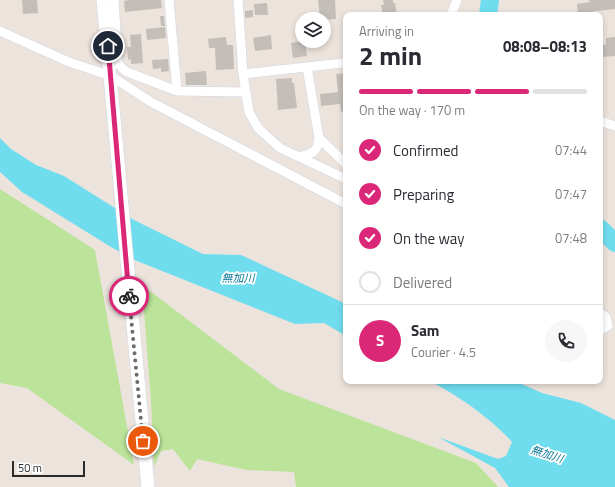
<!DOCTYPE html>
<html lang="en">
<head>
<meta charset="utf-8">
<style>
	:root { --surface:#fff; --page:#f7f7f7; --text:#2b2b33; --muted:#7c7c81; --line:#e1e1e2; --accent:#db2777 }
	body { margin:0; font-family:"Titillium Web","Noto Sans JP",sans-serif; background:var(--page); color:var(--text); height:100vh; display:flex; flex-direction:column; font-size:15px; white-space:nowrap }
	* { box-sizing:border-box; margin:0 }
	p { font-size:13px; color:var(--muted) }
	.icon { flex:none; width:22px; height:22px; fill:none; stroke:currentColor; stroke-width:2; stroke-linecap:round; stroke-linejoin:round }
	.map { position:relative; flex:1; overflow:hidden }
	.panel { position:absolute; left:343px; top:12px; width:260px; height:372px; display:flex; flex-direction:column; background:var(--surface); border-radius:8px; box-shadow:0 2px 6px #0003 }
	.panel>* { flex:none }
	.tools { position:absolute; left:295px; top:12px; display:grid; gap:8px }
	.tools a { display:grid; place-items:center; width:36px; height:36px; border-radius:50%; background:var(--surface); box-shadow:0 2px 6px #0003; font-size:20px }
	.scale { position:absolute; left:12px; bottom:10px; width:73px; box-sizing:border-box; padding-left:4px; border:2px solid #2a2a2a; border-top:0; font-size:11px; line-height:14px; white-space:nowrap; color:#2a2a2a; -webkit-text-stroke:3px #fff; paint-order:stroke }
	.pin { position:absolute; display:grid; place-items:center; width:34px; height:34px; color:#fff; margin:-17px; border:2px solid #fff; border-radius:50%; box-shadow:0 1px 4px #0007 }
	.courier { position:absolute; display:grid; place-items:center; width:40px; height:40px; margin:-20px; border:3px solid #db2777; border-radius:50%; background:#fff; color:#222; box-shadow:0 1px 5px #0007 }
	.overview em { font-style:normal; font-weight:700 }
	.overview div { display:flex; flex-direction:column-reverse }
	.overview { display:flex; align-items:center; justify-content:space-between; height:68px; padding:0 16px }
	h1 { font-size:26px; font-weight:700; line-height:30px }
	.bar { display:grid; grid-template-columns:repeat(4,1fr); gap:6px 4px; align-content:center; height:48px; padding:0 16px }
	.bar i { height:5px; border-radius:3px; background:var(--line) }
	.bar .on { background:var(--accent) }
	.bar p { grid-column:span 4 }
	.line { display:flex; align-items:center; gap:10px; padding:0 16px; border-top:1px solid var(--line) }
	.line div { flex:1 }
	.round { display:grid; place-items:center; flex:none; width:42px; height:42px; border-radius:21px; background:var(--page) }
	ol { padding:0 16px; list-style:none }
	li { display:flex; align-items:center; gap:12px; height:44px }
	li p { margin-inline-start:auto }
	li .icon { padding:4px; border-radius:50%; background:var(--accent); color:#fff; stroke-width:4 }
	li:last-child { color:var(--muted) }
	li i { width:22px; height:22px; border:2px solid var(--line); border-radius:50% }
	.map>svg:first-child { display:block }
</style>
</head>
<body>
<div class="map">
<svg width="615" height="487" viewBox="0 0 615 487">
	<rect width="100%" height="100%" fill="#ece3dc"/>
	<!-- green -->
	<path fill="#bbe399" d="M0,189L95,250L134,465L27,388L0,383Z
		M142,285L279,389L476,463L498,487H296L294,472L247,470L197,459L190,471L173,449L161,451L154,467L151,401Z"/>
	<!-- water -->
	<path fill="#6fddee" d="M0,138L11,149L36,165L64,176L134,220L203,254L241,255L346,304V336L324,323L295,324L137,261L111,247L22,192L0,172Z
		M430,381H515L542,393L581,403L615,420V487H509L495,468L438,437L498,459L506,456L512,442C492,419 457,395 430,381Z"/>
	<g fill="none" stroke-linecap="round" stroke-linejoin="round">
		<!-- river -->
		<path stroke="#6fddee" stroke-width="18" d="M488,15L490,0
			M600,228L615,243"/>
	</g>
	<!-- building -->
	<path fill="#c4beb8" d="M22,0H37L38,13L23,14Z
		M129,0H161L162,8L125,12L124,1Z
		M318,0H335L336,19L324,20V19H320Z
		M383,0H393V3H395L397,15H383L381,5H384Z
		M589,0H615V9L589,12V15H578L577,4L590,2Z
		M267,3L268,15H255L254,4Z
		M253,10V17L245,18V11Z
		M160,16H164L165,26H161Z
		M165,27L166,38L147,40L146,29Z
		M141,34L143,63L131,64V59L128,60L127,47H131L130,35Z
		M271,35L272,49L255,51L253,38Z
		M226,37L227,45H233L234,69L216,70L215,48H209L208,39Z
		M615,37V56L601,57L600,45H606V38Z
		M305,41L307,56L293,58L291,43Z
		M168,59L169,71L161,72V68L153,69L152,60Z
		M206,71L207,85H186L185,73Z
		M346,73V112H341L340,104L321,106L320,94L338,92L336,74Z
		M292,78V83H294L297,108L278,110L276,79Z"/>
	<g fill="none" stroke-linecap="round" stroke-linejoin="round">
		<!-- street casing -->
		<g stroke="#d1d7e3" stroke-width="10">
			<path id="street" d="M114,0L118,63L122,68L127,72L177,91L245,92
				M169,0L177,91
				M238,0L243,74L249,112L258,128L280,148L346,179
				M451,15L457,0
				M0,31L69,62L111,76L151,102L346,204
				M307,67L319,138L346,164
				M243,74L343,63L346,65
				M600,121L615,126
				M299,157C312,154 318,152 319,138
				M600,313L606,317L608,326L603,329H600"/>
		</g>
		<!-- secondary casing -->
		<g stroke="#d1d7e3" stroke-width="14">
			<path id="secondary" d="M103,0L148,487"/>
		</g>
		<!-- street -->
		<use href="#street" stroke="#fff" stroke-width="9"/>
		<!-- secondary -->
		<use href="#secondary" stroke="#fff" stroke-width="13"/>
	</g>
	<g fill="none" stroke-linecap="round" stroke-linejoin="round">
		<!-- done -->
		<path stroke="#6e6b68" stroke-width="4" stroke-dasharray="0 7.2" d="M129,296L143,441"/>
		<!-- route -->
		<path stroke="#db2777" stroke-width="5" d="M108,46L129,296"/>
	</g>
	<g text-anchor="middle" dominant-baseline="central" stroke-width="3.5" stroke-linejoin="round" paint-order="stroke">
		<!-- water labels -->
		<g font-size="11" font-style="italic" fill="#0e7c9b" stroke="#fff">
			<text x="238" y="278">無加川</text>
			<text transform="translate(547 454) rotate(18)">無加川</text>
		</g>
	</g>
</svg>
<div class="tools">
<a><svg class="icon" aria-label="layers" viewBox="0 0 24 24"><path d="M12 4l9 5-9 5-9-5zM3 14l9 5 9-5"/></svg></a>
</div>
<div class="scale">50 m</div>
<div class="pin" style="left:143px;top:441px;background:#ea580c"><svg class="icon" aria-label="bag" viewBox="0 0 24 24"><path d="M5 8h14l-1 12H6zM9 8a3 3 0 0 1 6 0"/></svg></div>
<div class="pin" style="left:108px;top:46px;background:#1f2937"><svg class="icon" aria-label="home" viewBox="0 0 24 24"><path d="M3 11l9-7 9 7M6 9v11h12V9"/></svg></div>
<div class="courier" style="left:129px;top:296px"><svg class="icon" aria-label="bike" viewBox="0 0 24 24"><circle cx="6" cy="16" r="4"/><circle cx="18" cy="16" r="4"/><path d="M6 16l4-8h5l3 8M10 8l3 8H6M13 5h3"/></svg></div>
<section class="panel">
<div class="overview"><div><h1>2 min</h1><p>Arriving in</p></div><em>08:08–08:13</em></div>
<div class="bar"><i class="on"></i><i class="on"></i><i class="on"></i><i></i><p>On the way · 170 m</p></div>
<ol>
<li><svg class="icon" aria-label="check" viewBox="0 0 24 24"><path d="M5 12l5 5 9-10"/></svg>Confirmed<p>07:44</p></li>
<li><svg class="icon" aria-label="check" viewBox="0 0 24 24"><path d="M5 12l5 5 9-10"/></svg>Preparing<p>07:47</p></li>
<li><svg class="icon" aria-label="check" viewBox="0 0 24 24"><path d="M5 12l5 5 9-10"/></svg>On the way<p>07:48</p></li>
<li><i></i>Delivered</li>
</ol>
<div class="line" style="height:72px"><b class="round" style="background:var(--accent);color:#fff">S</b><div><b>Sam</b><p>Courier · 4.5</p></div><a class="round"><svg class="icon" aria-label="phone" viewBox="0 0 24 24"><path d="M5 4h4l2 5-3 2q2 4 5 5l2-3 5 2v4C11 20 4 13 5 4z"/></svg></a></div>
</section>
</div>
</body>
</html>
